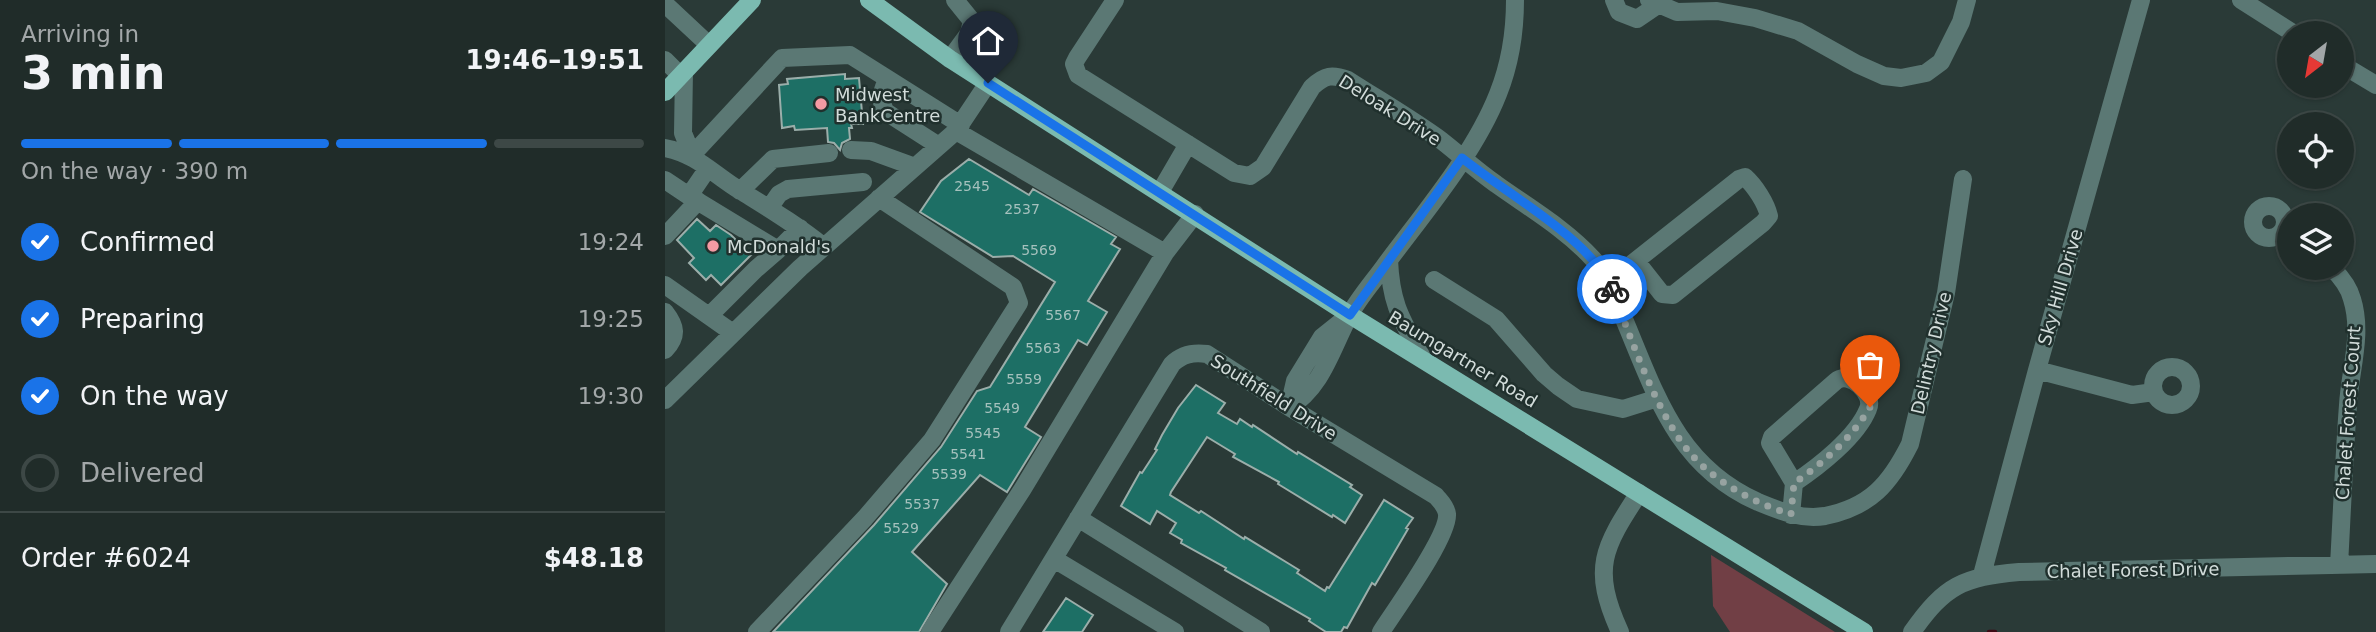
<!DOCTYPE html>
<html lang="en">
<head>
<meta charset="utf-8">
<style>
	:root { --surface:#202c29; --page:#283431; --text:#f1f3f6; --muted:#a2a7a8; --line:#3d4846; --accent:#1a73e8 }
	body { margin:0; font-family:"DejaVu Sans",sans-serif; background:var(--page); color:var(--text); height:100vh; display:flex; flex-direction:column; font-size:26px; white-space:nowrap }
	* { box-sizing:border-box; margin:0 }
	p { font-size:23px; color:var(--muted) }
	.icon { flex:none; width:38px; height:38px; fill:none; stroke:currentColor; stroke-width:2; stroke-linecap:round; stroke-linejoin:round }
	.map { position:relative; flex:1; overflow:hidden }
	.panel { display:flex; flex-direction:column; background:var(--surface); width:665px }
	.panel>* { flex:none }
	.needle { width:46px; rotate:211deg }
	.tools { position:absolute; left:1612px; top:21px; display:grid; gap:14px }
	.tools a { display:grid; place-items:center; width:77px; height:77px; border-radius:50%; background:var(--surface); box-shadow:0 2px 5px #0004,0 0 0 2px var(--line); font-size:35px }
	.pin { position:absolute; display:grid; place-items:center; width:60px; height:60px; color:#fff; margin:-72px -30px; border-radius:50% 50% 50% 0; rotate:-45deg; box-shadow:0 0 7px #0007 }
	.pin .icon { rotate:45deg }
	.courier { position:absolute; display:grid; place-items:center; width:70px; height:70px; margin:-35px; border:5px solid #1a73e8; border-radius:50%; background:#fff; color:#222; box-shadow:0 2px 9px #0007 }
	.head em { font-style:normal; font-weight:800 }
	.head div { display:flex; flex-direction:column-reverse }
	.head { display:flex; align-items:center; justify-content:space-between; height:119px; padding:0 21px }
	h1 { font-size:46px; font-weight:800; line-height:52px }
	.bar { display:grid; grid-template-columns:repeat(4,1fr); gap:10px 7px; align-content:center; height:84px; padding:0 21px }
	.bar i { height:9px; border-radius:5px; background:var(--line) }
	.bar .selected { background:var(--accent) }
	.bar p { grid-column:span 4 }
	.line { display:flex; align-items:center; gap:18px; padding:0 21px; border-top:2px solid var(--line) }
	.line div { flex:1 }
	ol { padding:0 21px; list-style:none }
	li { display:flex; align-items:center; gap:21px; height:77px }
	li p { margin-inline-start:auto }
	li .icon { padding:7px; border-radius:50%; background:var(--accent); color:#fff; stroke-width:4 }
	li:last-child { color:var(--muted) }
	li i { width:38px; height:38px; border:4px solid var(--line); border-radius:50% }
	main { display:flex; flex:1; min-height:0 }
	.map>svg:first-child { display:block }
</style>
</head>
<body>
<main>
<section class="panel">
<div class="head"><div><h1>3 min</h1><p>Arriving in</p></div><em>19:46–19:51</em></div>
<div class="bar"><i class="selected"></i><i class="selected"></i><i class="selected"></i><i></i><p>On the way · 390 m</p></div>
<ol>
<li><svg class="icon" aria-label="check" viewBox="0 0 24 24"><path d="M5 12l5 5 9-10"/></svg>Confirmed<p>19:24</p></li>
<li><svg class="icon" aria-label="check" viewBox="0 0 24 24"><path d="M5 12l5 5 9-10"/></svg>Preparing<p>19:25</p></li>
<li><svg class="icon" aria-label="check" viewBox="0 0 24 24"><path d="M5 12l5 5 9-10"/></svg>On the way<p>19:30</p></li>
<li><i></i>Delivered</li>
</ol>
<div class="line" style="height:91px"><div>Order #6024</div><b>$48.18</b></div>
</section>
<div class="map">
<svg width="1711" height="632" viewBox="0 0 1711 632">
	<rect width="100%" height="100%" fill="#2a3a37"/>
	<!-- green -->
	<path fill="#713f45" d="M1046,555L1170,632H1065L1048,606Z"/>
	<g fill="none" stroke-linecap="round" stroke-linejoin="round">
		<!-- stream -->
		<path stroke="#3c0a14" stroke-width="4.5" d="M1324,632H1330"/>
	</g>
	<!-- building -->
	<path fill="#1d6f65" stroke="#9baeaa" stroke-width="2" d="M180,74V79L194,78L198,124H186L187,128H184L185,139L177,143L175,150L169,143L163,142L162,128L130,130L129,126L117,128L114,85L123,84L122,79Z
		M304,159L364,195L368,189L451,237L446,244L455,249L423,301L442,312L422,345L413,340L360,427L376,437L342,492L315,475L247,552L282,584L254,632H108L209,525L276,447L312,391L325,387L390,282L348,256L328,257L255,212L276,181Z
		M32,219L45,231L51,225L66,235L86,255L56,285L46,275L41,280L24,263L29,258L12,240Z
		M531,385L560,403L553,413L572,424L575,419L587,427L588,425L632,454L633,452L687,485L685,487L697,495L680,523L668,515L667,517L613,484L614,482L568,457L570,454L542,437L506,492L505,495L534,513L536,511L579,539L580,537L621,562L634,570L632,573L660,591L662,587L664,588L719,500L748,518L741,528L743,529L719,570L710,585L707,583L682,628L679,627L676,632H661L644,621L645,619L560,570L561,568L516,543L517,540L505,533L511,523L492,511L485,524L456,506L475,472L477,473L492,450L490,449L497,435L513,408Z
		M401,598L428,615L417,632H378Z"/>
	<g fill="none" stroke-linecap="round" stroke-linejoin="round">
		<!-- minor -->
		<path stroke="#5b7874" stroke-width="18" d="M450,0L412,58L409,64L413,75L569,173L585,176L598,167L647,87C660,75 667,74 683,80C714,100 747,119 777,141C795,155 812,171 831,184C863,207 901,229 928,259C943,276 950,298 959,319C991,395 1012,466 1093,502C1115,511 1136,520 1160,516C1205,507 1225,484 1245,444L1281,293L1298,179
			M949,0L954,12L972,19L994,4
			M984,0L1012,12L1052,11L1090,18L1133,31L1192,64L1219,76L1236,78L1261,73L1276,62L1296,22L1302,0
			M1576,0L1628,33
			M0,4L44,45
			M285,59L304,33L307,21L290,0
			M0,60L15,75
			M1676,64L1711,85
			M19,71L18,133L27,155
			M222,79C217,92 213,99 221,112L274,146
			M291,131L500,253
			M0,148C32,154 49,175 76,191C105,209 132,225 159,247
			M186,150L206,151L250,167
			M27,155L117,58L185,55L296,125
			M43,168L24,196L113,250L135,228
			M0,180L24,196
			M75,191L108,159L164,153
			M495,192L523,144
			M1588 222a16 16 0 1 1 32 0a16 16 0 1 1-32 0Z
			M105,207L114,194L123,189L198,182
			M0,236L33,201
			M724,260C726,306 737,320 758,359
			M1667,268C1675,276 1684,287 1687,299C1698,334 1685,370 1683,405C1679,458 1677,512 1674,565
			M769,280L831,319L879,374L893,386L912,399L958,409L993,398
			M944,282L1074,179L1080,177C1090,186 1101,203 1104,216L1098,223L1008,295L997,294L971,261
			M0,285L68,333
			M0,312C11,326 13,336 0,350
			M44,316L91,269L113,250
			M1488 386a19 19 0 1 1 38 0a19 19 0 1 1-38 0Z
			M1372,370L1467,395L1489,392
			M0,400L135,268L291,131L323,83
			M624,407C657,388 667,348 684,316C693,299 707,283 718,268C757,215 809,155 833,94C845,64 850,32 850,0
			M624,407L630,381L657,337L682,317
			M1126,515L1129,483C1153,467 1192,437 1203,409C1210,394 1184,370 1171,381L1107,437L1105,443L1129,483
			M413,518L596,632
			M389,559L510,632
			M1317,575L1372,370L1476,0
			M92,632L200,518L267,440L354,303L348,287L214,198
			M265,632L357,490L500,253L530,214
			M344,632L507,364C517,354 528,352 542,354L624,407L771,496C775,501 781,506 782,514C784,536 730,610 716,632
			M955,632C926,568 938,548 974,493
			M1247,632C1280,585 1298,577 1354,572L1711,564"/>
		<!-- major -->
		<path stroke="#7bbab0" stroke-width="18" d="M204,0L285,59L685,315L1199,632
			M0,92L87,0"/>
	</g>
	<g fill="none" stroke-linecap="round" stroke-linejoin="round">
		<!-- done -->
		<path stroke="#97a3a1" stroke-width="7" stroke-dasharray="0 12.6" d="M947,289C966,338 992,415 1026,454C1049,481 1092,505 1126,514L1129,483C1158,463 1187,438 1205,407"/>
		<!-- route -->
		<path stroke="#1a73e8" stroke-width="9" d="M323,83L685,315L797,158C839,192 927,240 947,289"/>
	</g>
	<!-- markers -->
	<g fill="#f49aa3" stroke="#20302d" stroke-width="2.5">
		<circle cx="156" cy="104" r="7"/>
		<circle cx="48" cy="246" r="7"/>
	</g>
	<g text-anchor="middle" dominant-baseline="central" stroke-width="5" stroke-linejoin="round" paint-order="stroke">
		<!-- number labels -->
		<g font-size="14" fill="#a5c1bd">
			<text x="307" y="186">2545</text>
			<text x="357" y="209">2537</text>
			<text x="374" y="250">5569</text>
			<text x="398" y="315">5567</text>
			<text x="378" y="348">5563</text>
			<text x="359" y="379">5559</text>
			<text x="337" y="408">5549</text>
			<text x="318" y="433">5545</text>
			<text x="303" y="454">5541</text>
			<text x="284" y="474">5539</text>
			<text x="257" y="504">5537</text>
			<text x="236" y="528">5529</text>
		</g>
		<!-- poi labels -->
		<g font-size="18" fill="#d2dcda" stroke="#20302d" text-anchor="start">
			<text x="170" y="94">Midwest<tspan x="170" dy="21">BankCentre</tspan></text>
			<text x="62" y="246">McDonald's</text>
		</g>
		<!-- street labels -->
		<g font-size="18" fill="#d2dcda" stroke="#20302d">
			<text transform="translate(725 110) rotate(32)">Deloak Drive</text>
			<text transform="translate(1395 287) rotate(-74)">Sky Hill Drive</text>
			<text transform="translate(1266 353) rotate(-77)">Delintry Drive</text>
			<text transform="translate(798 359) rotate(31)">Baumgartner Road</text>
			<text transform="translate(609 397) rotate(32)">Southfield Drive</text>
			<text transform="translate(1683 413) rotate(-86)">Chalet Forest Court</text>
			<text transform="translate(1468 570) rotate(-1)">Chalet Forest Drive</text>
		</g>
	</g>
</svg>
<div class="tools">
<a><svg class="needle" viewBox="-14 -14 28 28"><path d="M0-13l5 13h-10z" fill="#e53935"/><path d="M0 13l5-13h-10z" fill="#a2a7a8"/></svg></a>
<a><svg class="icon" aria-label="locate" viewBox="0 0 24 24"><circle cx="12" cy="12" r="6"/><path d="M12 2v4M12 18v4M2 12h4M18 12h4"/></svg></a>
<a><svg class="icon" aria-label="layers" viewBox="0 0 24 24"><path d="M12 4l9 5-9 5-9-5zM3 14l9 5 9-5"/></svg></a>
</div>
<div class="pin" style="left:1205px;top:407px;background:#ea580c"><svg class="icon" aria-label="bag" viewBox="0 0 24 24"><path d="M5 8h14l-1 12H6zM9 8a3 3 0 0 1 6 0"/></svg></div>
<div class="pin" style="left:323px;top:83px;background:#1f2937"><svg class="icon" aria-label="home" viewBox="0 0 24 24"><path d="M3 11l9-7 9 7M6 9v11h12V9"/></svg></div>
<div class="courier" style="left:947px;top:289px"><svg class="icon" aria-label="bike" viewBox="0 0 24 24"><circle cx="6" cy="16" r="4"/><circle cx="18" cy="16" r="4"/><path d="M6 16l4-8h5l3 8M10 8l3 8H6M13 5h3"/></svg></div>
</div>
</main>
</body>
</html>
